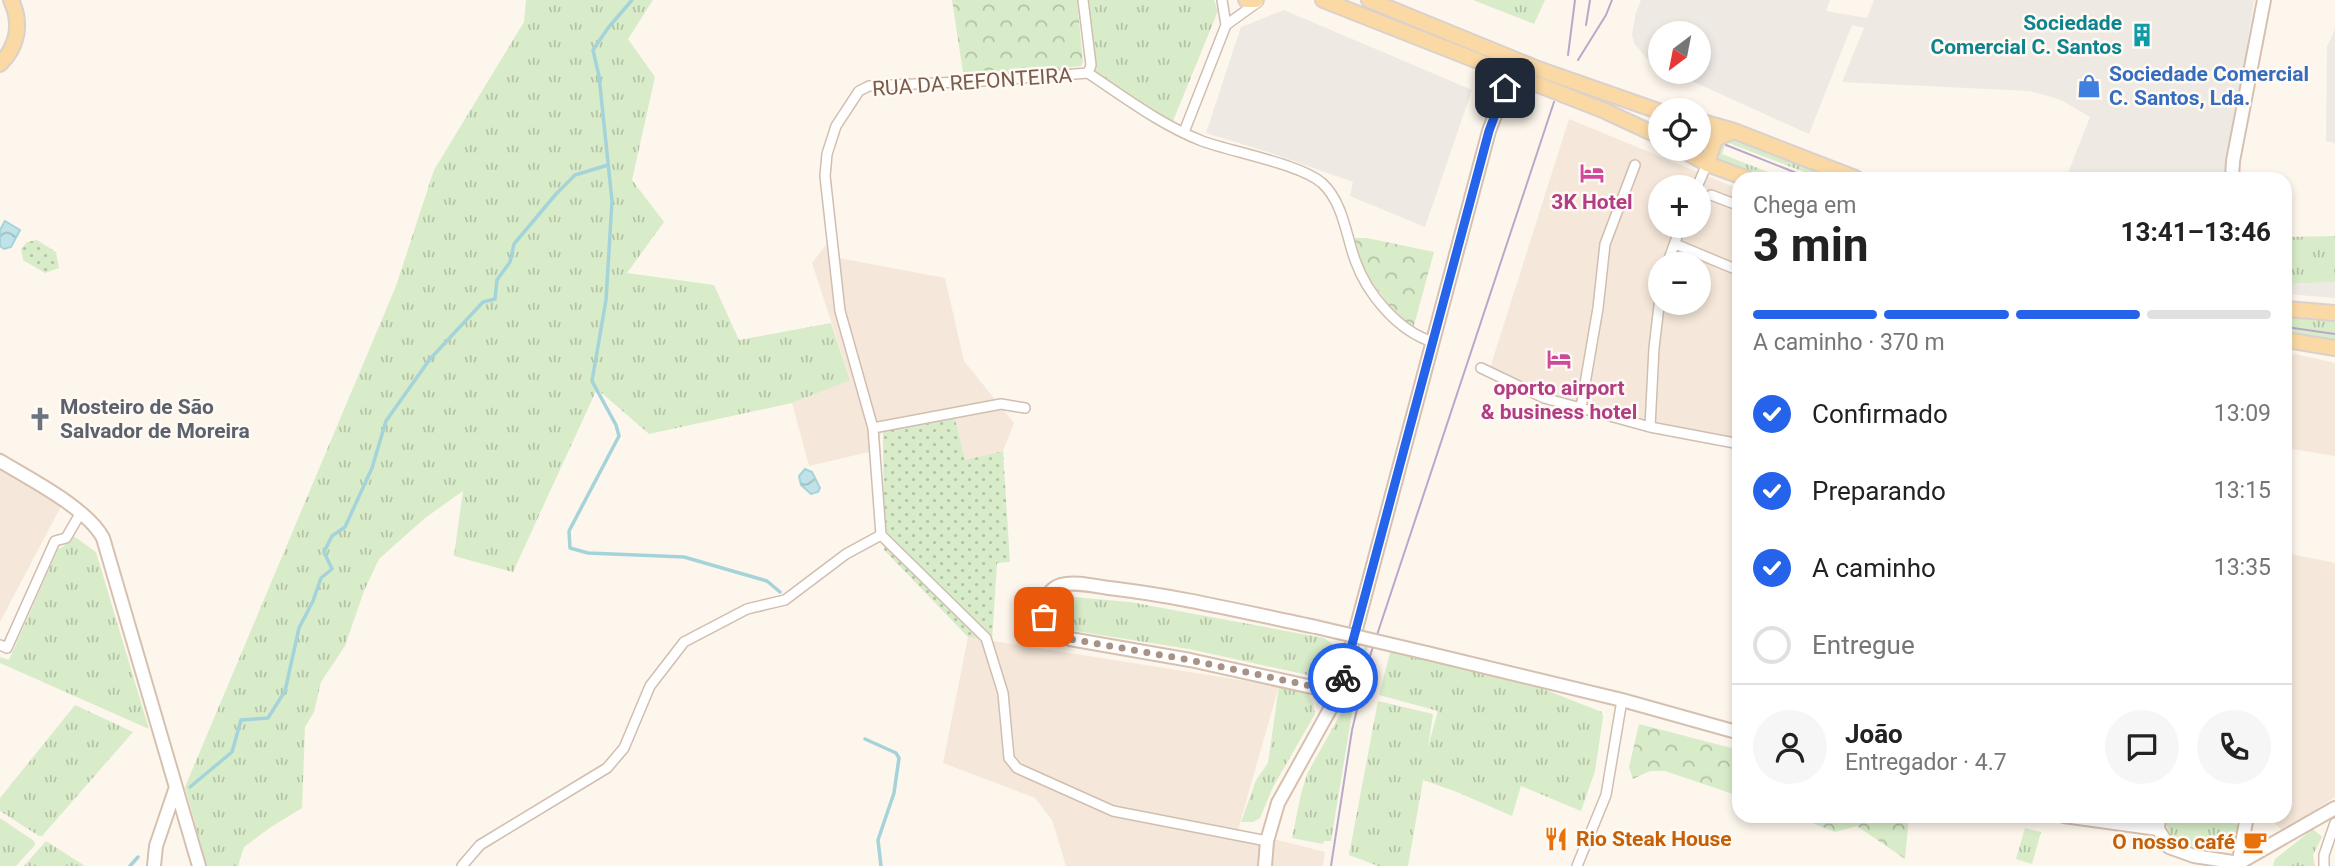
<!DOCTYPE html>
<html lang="pt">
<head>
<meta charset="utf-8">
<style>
	:root { --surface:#fff; --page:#f6f6f6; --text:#222; --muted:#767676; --line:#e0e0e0; --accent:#2563eb }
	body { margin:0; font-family:Roboto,sans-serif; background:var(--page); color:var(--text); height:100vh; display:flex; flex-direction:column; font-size:26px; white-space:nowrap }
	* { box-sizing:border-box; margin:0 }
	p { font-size:23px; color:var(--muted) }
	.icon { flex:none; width:38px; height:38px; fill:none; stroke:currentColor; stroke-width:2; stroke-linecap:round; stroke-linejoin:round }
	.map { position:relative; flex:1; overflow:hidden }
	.panel { position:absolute; left:1732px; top:172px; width:560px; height:651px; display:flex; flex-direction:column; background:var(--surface); border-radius:21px; box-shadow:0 4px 10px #0003 }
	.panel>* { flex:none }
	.needle { width:46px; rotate:212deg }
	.fabs { position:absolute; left:1648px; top:21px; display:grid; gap:14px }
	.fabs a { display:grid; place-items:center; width:63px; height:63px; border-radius:50%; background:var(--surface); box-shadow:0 4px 10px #0003; font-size:35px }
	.pin { position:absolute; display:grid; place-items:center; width:60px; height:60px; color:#fff; margin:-30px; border-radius:14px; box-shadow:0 4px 10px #0006 }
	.courier { position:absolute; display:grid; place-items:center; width:70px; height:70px; margin:-35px; border:5px solid #2563eb; border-radius:50%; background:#fff; color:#222; box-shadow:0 2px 9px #0007 }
	.overview em { font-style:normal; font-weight:700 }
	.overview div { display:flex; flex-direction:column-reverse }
	.overview { display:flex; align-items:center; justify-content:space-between; height:119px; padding:0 21px }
	h1 { font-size:46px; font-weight:700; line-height:52px }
	.bar { display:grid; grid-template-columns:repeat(4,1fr); gap:10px 7px; align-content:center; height:84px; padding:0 21px }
	.bar i { height:9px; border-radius:5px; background:var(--line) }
	.bar .active { background:var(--accent) }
	.bar p { grid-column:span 4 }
	.line { display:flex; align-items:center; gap:18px; padding:0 21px; border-top:2px solid var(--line) }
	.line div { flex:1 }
	.round { display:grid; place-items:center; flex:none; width:74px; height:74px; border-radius:37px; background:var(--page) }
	ol { padding:0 21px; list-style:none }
	li { display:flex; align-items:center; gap:21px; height:77px }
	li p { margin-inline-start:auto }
	li .icon { padding:7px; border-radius:50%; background:var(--accent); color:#fff; stroke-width:4 }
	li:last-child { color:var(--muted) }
	li i { width:38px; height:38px; border:4px solid var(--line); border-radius:50% }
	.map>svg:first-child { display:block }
</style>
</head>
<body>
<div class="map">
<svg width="2335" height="866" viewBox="0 0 2335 866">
	<defs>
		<pattern id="grass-tufts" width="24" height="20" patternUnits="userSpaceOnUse" patternTransform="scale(1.75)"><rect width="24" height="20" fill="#d8ecc9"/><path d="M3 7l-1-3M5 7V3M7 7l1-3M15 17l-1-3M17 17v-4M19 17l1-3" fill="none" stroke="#b4c2a5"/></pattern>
		<pattern id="forest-crowns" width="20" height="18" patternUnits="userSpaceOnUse" patternTransform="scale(1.75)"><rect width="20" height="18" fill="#d8ecc9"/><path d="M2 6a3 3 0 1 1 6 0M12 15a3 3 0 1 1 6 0" fill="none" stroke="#b4c2a5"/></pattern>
		<pattern id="garden-dots" width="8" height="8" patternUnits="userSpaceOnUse" patternTransform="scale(1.75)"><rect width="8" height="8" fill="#d8ecc9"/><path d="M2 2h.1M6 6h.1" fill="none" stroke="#b4c2a5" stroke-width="1.8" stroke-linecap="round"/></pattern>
		<pattern id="water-waves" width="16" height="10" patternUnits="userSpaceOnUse" patternTransform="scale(1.75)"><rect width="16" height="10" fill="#bfe3e8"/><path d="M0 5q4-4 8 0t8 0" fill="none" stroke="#a0bbbe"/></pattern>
	</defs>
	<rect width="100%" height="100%" fill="#fdf6ec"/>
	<!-- residential -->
	<path fill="#f5e8da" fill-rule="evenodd" d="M1569,119L1739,189V442L1573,408L1489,371ZM1661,187H1699V226H1661ZM1661,264H1699V303H1661Z
		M829,241L839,258L945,278L964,361L1014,423L1003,451L965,460L955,420L883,430L873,451L809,466L792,403L850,379L812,263Z
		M2295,354L2335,363V456L2286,448V356Z
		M0,451L68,493L0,622Z
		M2286,553L2335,563V797L2283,831L2266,816H2286Z
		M968,637L1279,686L1238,830L1325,852L1323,866H1066L1052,820L1035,798L943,763Z"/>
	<!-- industrial -->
	<path fill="#efe9e4" d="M1641,0H1830L1826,11L1867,18L1874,0H2254L2227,178H2066L2090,117L2061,100L2030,91L1842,82L1864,28L1852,25L1809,134L1672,72H1699V33H1661V66L1648,60L1634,43L1632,35L1636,12Z
		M1284,10L1472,90L1425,227L1350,196L1353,182L1271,153L1206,133L1241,27Z
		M2335,28V143L2326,141L2327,47Z
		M2335,282V298L2286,294V284Z"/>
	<!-- grass -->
	<path fill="url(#grass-tufts)" d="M526,0H653L628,39L655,77L632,180L664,222L627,273L714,285L739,340L831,323L850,380L792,403L649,434L597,389L513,572L454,556L463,491L425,518L379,559L364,591L345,646L321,682L314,712L305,727L302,808L271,827L244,847L238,866H207L185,787L396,286L434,170L524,22Z
		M1089,0H1214L1218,11L1173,121L1093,75Z
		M1473,0H1545L1534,24Z
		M1729,136L1837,178H1820L1726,142L1722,154L1783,178H1762L1720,161L1716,156L1718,142Z
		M2335,236V282L2286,284V237Z
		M2286,314L2335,320V341L2286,334Z
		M72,535L96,552L149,729L0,663V657L9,660L58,549L64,546Z
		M1062,596L1130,602L1324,638L1339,648C1335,663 1333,673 1317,677L1189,649L1075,631L1060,625L1054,619L1055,604Z
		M1366,642H1369L1352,713L1331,841H1324L1323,844L1292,838L1301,794L1307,774L1346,704Z
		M1391,649L1525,682L1602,712L1603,717L1595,771L1581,811L1521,786L1512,816L1457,792L1423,780L1408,866H1378L1349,855L1378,701L1433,714L1428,747L1438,711L1379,695Z
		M1279,686L1308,694L1313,703L1315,714L1273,787L1260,818L1253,822H1241L1256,780L1268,763Z
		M75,705L133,732L42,836H39L0,811V798Z
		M2169,816H2230L2238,826L2234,840L2225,850C2206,849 2190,847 2172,839L2166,823Z
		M0,818L34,841L35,845L16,866H0Z
		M2025,828L2041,832L2032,864L2016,859Z
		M2313,829L2322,837L2313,855L2315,866H2273L2275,859Z
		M46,841L85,866H24Z"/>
	<!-- forest -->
	<path fill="url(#forest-crowns)" d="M952,0H1077L1083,62L1081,66L964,79Z
		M1354,238H1367L1434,252L1413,329L1390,306L1364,272Z
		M1639,724L1739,750V796L1665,771H1650L1633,779L1629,767Z
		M1795,816H1909L1905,859L1857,826L1835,832Z"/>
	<!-- garden -->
	<path fill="url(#garden-dots)" d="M37,240L56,252L59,268L45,273L23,260L21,249L27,242Z
		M955,419L965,460L1003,451L1010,562L997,563L992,641L968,637L884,550L883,431Z"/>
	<!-- water -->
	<path fill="url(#water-waves)" stroke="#a5d3da" stroke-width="2" d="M5,221L20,230L11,247L4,249L0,246V230Z
		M805,469L812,472L820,488L818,492L811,494L801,485L799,476Z"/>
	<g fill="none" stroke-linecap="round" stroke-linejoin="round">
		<!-- stream -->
		<path stroke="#a5d3da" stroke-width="3.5" d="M632,0L608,28L593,50L599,76L612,201L606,300L592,381L616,425L619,436L569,531L570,548L588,553L684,557L767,581L780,592
			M865,739L896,753L899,758L894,793L878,840L881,866
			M190,787L232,752L241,720L268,718L285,691L299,628L313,601L321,578L332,569L324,552L332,536L345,527L372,468L386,421L430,359L483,302L495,299L497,280L510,262L514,244L556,194L575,175L608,165
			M130,866L138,857"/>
		<!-- street casing -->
		<g stroke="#d1beb0" stroke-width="12">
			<path id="street" d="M1083,0L1091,65L1088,73
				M1226,25L1258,2
				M1088,73C1124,97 1161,125 1202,141C1232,152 1300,164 1322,183C1343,202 1346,235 1355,260C1367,294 1398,331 1433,342
				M1184,132L1226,25L1222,0
				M1697,187L1707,164
				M1711,195L1740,206
				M1675,244L1740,271
				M1667,264L1681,226
				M1481,368L1544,398L1650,427L1740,444
				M1581,407L1598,308L1605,244L1635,165
				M1650,427L1654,348L1661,289
				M873,428L1001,404L1025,408
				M881,535L873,428L840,311L825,176L827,154L836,126L859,91L869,86L983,81L1088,73
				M881,535L986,638L1003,693L1009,758L1017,768L1113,811L1267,841
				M0,645L7,648L55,541L66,538L80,514
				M462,866L480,845L607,768L624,748L650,686L684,642L747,609L785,600L846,554L881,535
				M1577,866L1606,795L1622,700
				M2324,866V855L2335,823"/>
		</g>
		<!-- secondary casing -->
		<g stroke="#d6c0b0" stroke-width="16">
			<path id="secondary" d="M2232,178L2233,161L2264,0
				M0,461C30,479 87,508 103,538L199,866
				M1316,627C1248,613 1179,596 1109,588C1094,586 1075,581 1061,585C1045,590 1038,613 1047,626C1053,633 1062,636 1070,639L1190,660L1339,693
				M1427,653L1622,700L1740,733
				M2064,816L2158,829
				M2159,816L2158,829L2169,847L2194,856L2239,863
				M2239,863L2335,808
				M154,866L156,846L175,790
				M1265,866L1267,841L1278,803L1339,693L1489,131L1511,73
				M2238,866L2247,816"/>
		</g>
		<!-- primary casing -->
		<g stroke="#dad1cd" stroke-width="18">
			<path id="primary" d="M1246,0H1256
				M1323,0L1605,111L1661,137
				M1369,0L1538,69L1661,112
				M0,64C18,46 22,23 11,0
				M1699,121L1734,131L1855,178
				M1681,149L1707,164L1746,178
				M1707,164L1715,139L1734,131
				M2286,309L2335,313
				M2286,340L2335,348"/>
		</g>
		<!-- street -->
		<use href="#street" stroke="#fff" stroke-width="9"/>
		<!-- secondary -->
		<use href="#secondary" stroke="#fff" stroke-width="12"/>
		<!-- primary -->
		<use href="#primary" stroke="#fbd9a5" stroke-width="14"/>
		<!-- tram -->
		<path stroke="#b9a8c9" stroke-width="2" d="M1586,25L1590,0
			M1568,55L1575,0
			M1578,60L1606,15L1612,0
			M1726,145L1809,178
			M2286,327L2335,334
			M1331,866L1352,730L1370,656L1554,102"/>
		<!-- secondary-bridge casing -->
		<g stroke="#d6c0b0" stroke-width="16" stroke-linecap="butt">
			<path id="secondary-bridge" d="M1316,627L1427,653"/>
		</g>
		<!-- secondary-bridge -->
		<use href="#secondary-bridge" stroke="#fff" stroke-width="12"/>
	</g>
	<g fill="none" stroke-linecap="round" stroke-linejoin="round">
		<!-- done -->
		<path stroke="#a89285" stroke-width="7" stroke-dasharray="0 12.6" d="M1044,617C1049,630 1058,635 1070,639L1190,660L1339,692L1343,678"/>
		<!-- route -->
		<path stroke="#2563eb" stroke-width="9" d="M1343,678L1489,131L1505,88"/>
	</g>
	<!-- icons -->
	<defs>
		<g id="building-bare" transform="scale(1.89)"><path d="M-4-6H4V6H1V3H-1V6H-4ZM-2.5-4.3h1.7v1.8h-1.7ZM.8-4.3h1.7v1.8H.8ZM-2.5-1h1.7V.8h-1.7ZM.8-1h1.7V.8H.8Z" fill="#0f9aa8" stroke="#fffaf3" stroke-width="2.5" paint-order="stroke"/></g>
		<g id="shop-bare" transform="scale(1.89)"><path d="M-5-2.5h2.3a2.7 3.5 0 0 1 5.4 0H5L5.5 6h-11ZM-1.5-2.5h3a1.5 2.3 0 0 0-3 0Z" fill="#3f7fe0" stroke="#fffaf3" stroke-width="2.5" paint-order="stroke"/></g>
		<g id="hotel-bare" transform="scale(1.89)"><path d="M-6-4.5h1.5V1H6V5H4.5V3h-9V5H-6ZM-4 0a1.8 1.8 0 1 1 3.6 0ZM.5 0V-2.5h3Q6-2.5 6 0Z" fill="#d1479c" stroke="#fffaf3" stroke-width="2.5" paint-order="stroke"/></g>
		<g id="church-bare" transform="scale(1.89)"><path d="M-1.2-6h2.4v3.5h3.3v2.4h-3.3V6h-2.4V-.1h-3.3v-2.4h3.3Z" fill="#6b7280" stroke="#fffaf3" stroke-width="2.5" paint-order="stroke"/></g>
		<g id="restaurant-bare" transform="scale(1.89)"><path d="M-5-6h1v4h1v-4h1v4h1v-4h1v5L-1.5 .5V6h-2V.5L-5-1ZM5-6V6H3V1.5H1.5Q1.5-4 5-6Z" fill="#e8710a" stroke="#fffaf3" stroke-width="2.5" paint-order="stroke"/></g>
		<g id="cafe-bare" transform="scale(1.89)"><path d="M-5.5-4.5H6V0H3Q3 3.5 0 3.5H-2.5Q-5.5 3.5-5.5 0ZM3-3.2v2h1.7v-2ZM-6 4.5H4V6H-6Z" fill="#e8710a" stroke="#fffaf3" stroke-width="2.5" paint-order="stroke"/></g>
	</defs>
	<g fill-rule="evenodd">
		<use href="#building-bare" x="2142" y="35"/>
		<use href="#shop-bare" x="2089" y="86"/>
		<use href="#hotel-bare" x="1592" y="173"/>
		<use href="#hotel-bare" x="1559" y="359"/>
		<use href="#church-bare" x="40" y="419"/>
		<use href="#restaurant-bare" x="1556" y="839"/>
		<use href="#cafe-bare" x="2255" y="842"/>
	</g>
	<g text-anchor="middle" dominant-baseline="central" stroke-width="5" stroke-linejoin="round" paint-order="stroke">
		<!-- culture labels -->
		<g font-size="21" font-weight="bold" fill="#0d838f" stroke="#fffaf3" text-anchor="end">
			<text x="2122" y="23">Sociedade<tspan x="2122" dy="24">Comercial C. Santos</tspan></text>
		</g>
		<!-- shop labels -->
		<g font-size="21" font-weight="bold" fill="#366cbe" stroke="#fffaf3" text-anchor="start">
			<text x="2109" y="74">Sociedade Comercial<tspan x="2109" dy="24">C. Santos, Lda.</tspan></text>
		</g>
		<!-- street labels -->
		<g font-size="21" fill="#7a5c4d" stroke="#fffaf3">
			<text transform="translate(972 82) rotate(-4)">RUA DA REFONTEIRA</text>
		</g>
		<!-- hotel labels -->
		<g font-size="21" font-weight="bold" fill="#b23c85" stroke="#fffaf3">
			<text x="1592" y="202">3K Hotel</text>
			<text x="1559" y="388">oporto airport<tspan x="1559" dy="24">&amp; business hotel</tspan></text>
		</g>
		<!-- worship labels -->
		<g font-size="21" font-weight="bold" fill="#5b616d" stroke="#fffaf3" text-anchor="start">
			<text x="60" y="407">Mosteiro de São<tspan x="60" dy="24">Salvador de Moreira</tspan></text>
		</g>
		<!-- food labels -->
		<g font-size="21" font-weight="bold" fill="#c56008" stroke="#fffaf3" text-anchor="start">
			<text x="1576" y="839">Rio Steak House</text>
			<text x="2235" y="842" text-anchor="end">O nosso café</text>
		</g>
	</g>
</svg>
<div class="fabs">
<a><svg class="needle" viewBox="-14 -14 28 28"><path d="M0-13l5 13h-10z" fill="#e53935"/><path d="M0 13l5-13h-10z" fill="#767676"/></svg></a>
<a><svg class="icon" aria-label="locate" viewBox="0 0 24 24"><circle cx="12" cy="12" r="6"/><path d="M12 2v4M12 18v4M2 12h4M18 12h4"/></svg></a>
<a>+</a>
<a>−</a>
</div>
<div class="pin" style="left:1044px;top:617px;background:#ea580c"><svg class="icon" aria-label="bag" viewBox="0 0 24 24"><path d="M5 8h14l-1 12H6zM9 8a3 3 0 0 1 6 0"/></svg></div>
<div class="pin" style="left:1505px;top:88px;background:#1f2937"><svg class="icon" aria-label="home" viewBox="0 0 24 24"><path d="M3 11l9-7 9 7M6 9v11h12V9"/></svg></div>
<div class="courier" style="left:1343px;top:678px"><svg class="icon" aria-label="bike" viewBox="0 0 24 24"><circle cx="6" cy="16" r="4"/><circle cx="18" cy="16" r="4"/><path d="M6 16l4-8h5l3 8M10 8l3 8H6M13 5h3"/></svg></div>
<section class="panel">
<div class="overview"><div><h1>3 min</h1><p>Chega em</p></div><em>13:41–13:46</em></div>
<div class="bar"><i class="active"></i><i class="active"></i><i class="active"></i><i></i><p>A caminho · 370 m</p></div>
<ol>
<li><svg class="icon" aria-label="check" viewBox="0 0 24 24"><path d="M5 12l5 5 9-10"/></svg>Confirmado<p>13:09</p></li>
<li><svg class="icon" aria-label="check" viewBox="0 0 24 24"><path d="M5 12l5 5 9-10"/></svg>Preparando<p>13:15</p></li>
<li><svg class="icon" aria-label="check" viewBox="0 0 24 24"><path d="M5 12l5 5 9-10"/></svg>A caminho<p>13:35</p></li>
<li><i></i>Entregue</li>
</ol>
<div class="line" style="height:126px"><a class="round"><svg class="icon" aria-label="person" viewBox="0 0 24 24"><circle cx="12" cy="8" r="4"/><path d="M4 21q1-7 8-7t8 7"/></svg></a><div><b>João</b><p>Entregador · 4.7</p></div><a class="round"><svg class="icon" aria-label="chat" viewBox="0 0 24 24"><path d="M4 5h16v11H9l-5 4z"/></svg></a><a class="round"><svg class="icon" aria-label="phone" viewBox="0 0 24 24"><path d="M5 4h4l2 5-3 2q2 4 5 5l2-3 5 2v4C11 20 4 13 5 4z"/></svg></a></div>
</section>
</div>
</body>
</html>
